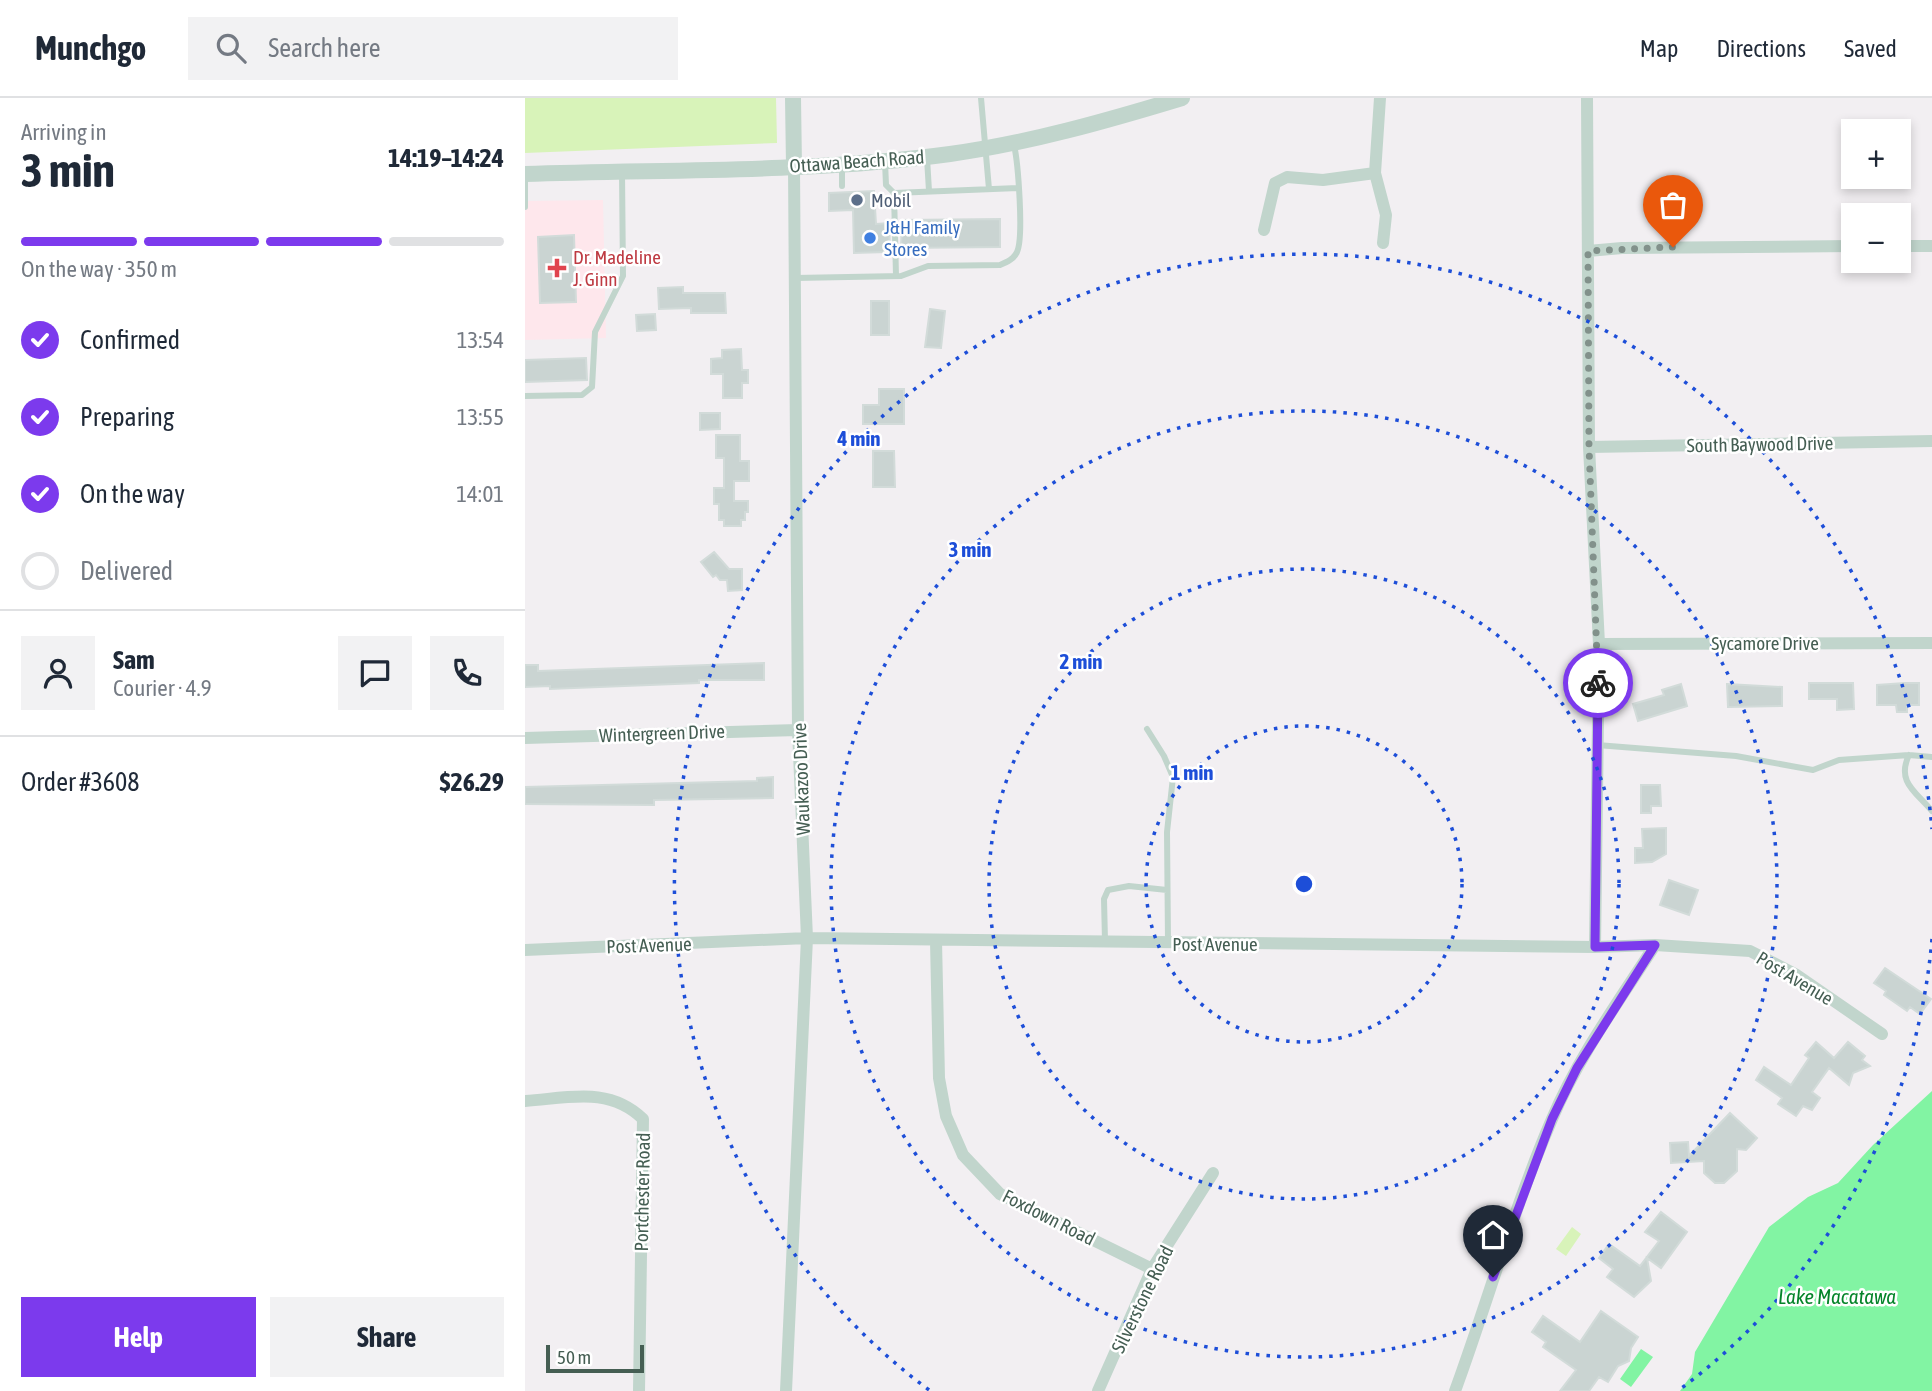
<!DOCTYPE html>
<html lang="en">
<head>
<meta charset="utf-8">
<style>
	:root { --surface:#fff; --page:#f2f2f3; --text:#1f2937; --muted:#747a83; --line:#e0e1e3; --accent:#7c3aed }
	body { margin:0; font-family:"Asap Condensed",sans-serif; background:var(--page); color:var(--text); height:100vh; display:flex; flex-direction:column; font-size:26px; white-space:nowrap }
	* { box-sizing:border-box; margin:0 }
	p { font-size:23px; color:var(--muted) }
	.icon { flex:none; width:38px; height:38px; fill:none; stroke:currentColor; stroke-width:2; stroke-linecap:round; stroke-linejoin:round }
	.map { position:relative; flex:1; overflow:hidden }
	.drawer { display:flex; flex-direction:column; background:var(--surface); width:525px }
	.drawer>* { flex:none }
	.tools { position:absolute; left:1316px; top:21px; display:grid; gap:14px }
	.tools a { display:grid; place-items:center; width:70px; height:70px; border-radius:0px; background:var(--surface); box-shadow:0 4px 10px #0003; font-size:35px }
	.scale { position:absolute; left:21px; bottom:18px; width:98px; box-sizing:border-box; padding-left:7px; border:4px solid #455e53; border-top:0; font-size:19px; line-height:24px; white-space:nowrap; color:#455e53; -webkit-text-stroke:5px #fff; paint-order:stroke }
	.pin { position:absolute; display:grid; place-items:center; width:60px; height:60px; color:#fff; margin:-72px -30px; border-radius:50% 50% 50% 0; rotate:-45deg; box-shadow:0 0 7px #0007 }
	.pin .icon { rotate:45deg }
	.courier { position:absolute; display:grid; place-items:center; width:70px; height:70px; margin:-35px; border:5px solid #7c3aed; border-radius:50%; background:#fff; color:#222; box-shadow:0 2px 9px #0007 }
	.summary em { font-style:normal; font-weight:700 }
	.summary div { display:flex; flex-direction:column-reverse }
	.summary { display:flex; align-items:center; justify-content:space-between; height:119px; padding:0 21px }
	h1 { font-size:46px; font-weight:700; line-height:52px }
	.bar { display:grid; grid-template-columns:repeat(4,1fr); gap:10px 7px; align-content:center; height:84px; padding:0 21px }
	.bar i { height:9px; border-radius:5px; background:var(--line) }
	.bar .on { background:var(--accent) }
	.bar p { grid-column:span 4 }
	.line { display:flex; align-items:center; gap:18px; padding:0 21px; border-top:2px solid var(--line) }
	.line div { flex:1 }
	.round { display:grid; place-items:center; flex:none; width:74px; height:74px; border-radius:0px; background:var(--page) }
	ol { padding:0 21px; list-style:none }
	li { display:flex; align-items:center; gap:21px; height:77px }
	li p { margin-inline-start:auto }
	li .icon { padding:7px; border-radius:50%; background:var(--accent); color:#fff; stroke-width:4 }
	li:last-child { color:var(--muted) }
	li i { width:38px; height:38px; border:4px solid var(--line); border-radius:50% }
	.primary-button { display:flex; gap:14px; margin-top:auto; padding:14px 21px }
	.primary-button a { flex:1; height:80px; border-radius:0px; background:var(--accent); color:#fff; font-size:28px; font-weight:700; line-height:80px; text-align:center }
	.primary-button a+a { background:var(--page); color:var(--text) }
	header { display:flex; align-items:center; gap:42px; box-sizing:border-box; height:98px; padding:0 35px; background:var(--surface); border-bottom:2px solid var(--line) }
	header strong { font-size:33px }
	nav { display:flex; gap:38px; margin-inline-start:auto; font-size:24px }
	.search { width:490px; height:63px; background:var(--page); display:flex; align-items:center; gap:18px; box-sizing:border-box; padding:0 24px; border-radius:0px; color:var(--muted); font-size:26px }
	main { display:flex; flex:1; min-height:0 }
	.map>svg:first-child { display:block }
</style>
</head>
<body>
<header>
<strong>Munchgo</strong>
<div class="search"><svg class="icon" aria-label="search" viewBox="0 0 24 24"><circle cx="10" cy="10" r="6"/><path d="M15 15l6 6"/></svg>Search here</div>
<nav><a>Map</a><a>Directions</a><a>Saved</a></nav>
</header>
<main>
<section class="drawer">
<div class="summary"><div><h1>3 min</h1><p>Arriving in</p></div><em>14:19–14:24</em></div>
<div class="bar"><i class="on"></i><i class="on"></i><i class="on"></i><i></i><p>On the way · 350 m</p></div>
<ol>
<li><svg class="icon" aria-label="check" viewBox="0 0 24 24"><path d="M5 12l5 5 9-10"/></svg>Confirmed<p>13:54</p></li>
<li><svg class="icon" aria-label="check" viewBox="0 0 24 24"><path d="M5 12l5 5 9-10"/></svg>Preparing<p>13:55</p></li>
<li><svg class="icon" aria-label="check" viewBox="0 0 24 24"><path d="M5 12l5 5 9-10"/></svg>On the way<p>14:01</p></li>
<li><i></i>Delivered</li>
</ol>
<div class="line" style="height:126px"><a class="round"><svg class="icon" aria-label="person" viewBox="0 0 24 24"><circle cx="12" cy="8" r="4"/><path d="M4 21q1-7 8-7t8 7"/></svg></a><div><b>Sam</b><p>Courier · 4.9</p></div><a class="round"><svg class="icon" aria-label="chat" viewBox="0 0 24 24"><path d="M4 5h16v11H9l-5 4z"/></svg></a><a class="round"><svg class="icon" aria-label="phone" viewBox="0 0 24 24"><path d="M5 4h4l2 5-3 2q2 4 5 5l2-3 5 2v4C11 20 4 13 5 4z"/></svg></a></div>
<div class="line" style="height:91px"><div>Order #3608</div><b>$26.29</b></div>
<div class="primary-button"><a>Help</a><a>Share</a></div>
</section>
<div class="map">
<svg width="1407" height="1293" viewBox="0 0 1407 1293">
	<rect width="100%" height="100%" fill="#f2eff2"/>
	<!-- commercial -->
	<path fill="#fee7ec" d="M78,102L81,240L0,242V103Z"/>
	<!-- green -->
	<path fill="#d8f3b9" d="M0,0H251L252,45L0,55Z
		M1047,1129L1056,1136L1041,1158L1031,1151Z"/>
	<!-- water -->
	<path fill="#82f4a3" d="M1407,993V1293H1155L1167,1276L1170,1254L1244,1129L1283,1099L1313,1085L1348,1047Z
		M1116,1251L1128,1259L1106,1289L1095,1281Z"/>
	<!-- building -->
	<path fill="#cad4d2" stroke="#d2dbd9" stroke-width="2" d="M349,93L351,126L364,125L365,150L362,154L329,155L328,112L304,113V95Z
		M475,121V149L376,150L377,122Z
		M49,137L51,204L15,205L13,139Z
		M158,189V195H200L201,215H166V210L134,211L133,190Z
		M346,203H364V237H346Z
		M405,211L420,213L416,250L400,249Z
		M130,216L131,232L112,233L111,217Z
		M216,251L217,272H223V285H217V300H198V276H186V261L197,260V252Z
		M61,260L62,282L0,284V262Z
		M354,291H379V326H338V307H354Z
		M175,315H195V331L175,332Z
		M191,337H215V363H224V383H209V403H223V414H220V422H216V428H199V422H194V406H189V390H199V360H191Z
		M348,353H369L370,389H348Z
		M189,454L204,471H217V492L203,493L202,482H195L191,477L188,479L176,464Z
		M239,565V582H174V585L25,591V588L0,589V567H13V573Z
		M1284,585H1328L1329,611L1312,612V601H1284Z
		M1380,585H1394V607H1382V614H1372L1371,607H1352V587Z
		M1156,586L1162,608L1113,623L1108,606L1139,597L1137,592Z
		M1202,586L1257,589V608L1203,609Z
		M248,679V700L129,702V707L0,706V689L232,683V680Z
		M1116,687H1135L1136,708H1126V715H1116Z
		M1141,730V756L1127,764L1110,765V750H1118L1117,731Z
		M1144,782L1173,792L1164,817L1135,807Z
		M1360,870L1406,901L1395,916L1385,909L1382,913L1359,897L1361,893L1349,885Z
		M1291,944L1309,960L1323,944L1340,958L1337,962L1345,968L1328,975L1324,987L1304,970L1287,994L1295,1000L1287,1012L1278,1008L1271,1018L1253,1006L1257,1000L1231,982L1239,969L1266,987L1284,960L1280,957Z
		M1205,1015L1232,1040L1221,1052L1212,1051V1073L1199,1085H1190L1179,1075V1063L1146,1065L1145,1045L1163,1044L1164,1058Z
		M1136,1114L1162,1134L1136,1170L1122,1160L1126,1183L1109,1199L1082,1179L1088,1171L1074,1160L1084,1146L1115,1168L1134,1143L1120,1134Z
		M1076,1213L1113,1239L1106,1250L1104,1263L1093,1268L1083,1284L1074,1279L1064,1293H1035L1051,1272L1018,1249L1021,1244L1007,1234L1018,1218L1055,1244Z"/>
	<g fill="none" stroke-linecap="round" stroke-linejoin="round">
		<!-- service -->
		<path stroke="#c1d5cc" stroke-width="6" d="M456,0L464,91
			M402,60L404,93
			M360,64L361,87L369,95L493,90
			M317,69V88
			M369,95L371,178
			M0,109V78
			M270,180L376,178L403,168L475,167C482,164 489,161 492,154C499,139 493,64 489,47
			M0,298L57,297L67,289L70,234L98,178L97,74
			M622,631L639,658L648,679L642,734L643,843
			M1072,647L1211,658L1288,672L1314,662L1384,657L1407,659
			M1384,657C1371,684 1391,694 1407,713
			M580,843L579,801L583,792L604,788L642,792"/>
		<!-- minor -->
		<path stroke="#c1d5cc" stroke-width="12" d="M855,0L850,75L861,117L858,145
			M1062,0L1064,349L1074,546L1070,849
			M739,132L750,85L762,79L798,82L850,75
			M1374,148H1407
			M1063,153L1097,150L1328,148
			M1064,349L1407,343
			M1074,546L1407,545
			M0,640L273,632
			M411,843L414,980L421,1018L438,1057L475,1096L627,1171
			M0,852L282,840L1070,849L1130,847L1225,853L1270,876L1357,936
			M0,1003C44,1000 84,988 118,1021L114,1293
			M261,1293L282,840L273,632L269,68
			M573,1293L627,1171L688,1075
			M930,1293C963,1203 989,1109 1027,1021C1053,959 1094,903 1130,847"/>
		<!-- tertiary -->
		<path stroke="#c1d5cc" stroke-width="16" d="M268,0L269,68
			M0,76C141,71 285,75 425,56C504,45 581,23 657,0"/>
	</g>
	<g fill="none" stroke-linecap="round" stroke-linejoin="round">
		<!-- done -->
		<path stroke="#82918b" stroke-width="7" stroke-dasharray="0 12.6" d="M1073,585L1064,349L1063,153L1148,149"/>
		<!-- route -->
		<path stroke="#7c3aed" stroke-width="9" d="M968,1179L1027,1021L1052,970L1130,847L1070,849L1073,585"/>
	</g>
	<!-- distance rings -->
	<g fill="none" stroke="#1d4ed8" stroke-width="3.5" stroke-dasharray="3.5 7">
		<circle cx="779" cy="786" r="158"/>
		<circle cx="779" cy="786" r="315"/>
		<circle cx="779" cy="786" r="473"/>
		<path d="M1407 841A630 630 0 0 1 1154 1292M404 1292A630 630 0 1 1 1407 731"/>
	</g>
	<!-- markers -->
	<circle fill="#5c6f8a" stroke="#fff" stroke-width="2.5" cx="332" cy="102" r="7"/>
	<circle fill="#3f7fe0" stroke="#fff" stroke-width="2.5" cx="345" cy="140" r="7"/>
	<path fill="#e0444e" stroke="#fff" stroke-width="2.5" d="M28.5 159.5h7v7h7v7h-7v7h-7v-7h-7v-7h7z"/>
	<g text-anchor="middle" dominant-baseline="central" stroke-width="5" stroke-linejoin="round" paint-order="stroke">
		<!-- street labels -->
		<g font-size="19" fill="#455e53" stroke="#fff">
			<text transform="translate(332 63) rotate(-4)">Ottawa Beach Road</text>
			<text transform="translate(1235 346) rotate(-1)">South Baywood Drive</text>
			<text x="1240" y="545">Sycamore Drive</text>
			<text transform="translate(137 635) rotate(-2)">Wintergreen Drive</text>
			<text transform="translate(276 681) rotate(-92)">Waukazoo Drive</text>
			<text x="690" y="846">Post Avenue</text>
			<text transform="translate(124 847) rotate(-2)">Post Avenue</text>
			<text transform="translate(1270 880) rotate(31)">Post Avenue</text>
			<text transform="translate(117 1094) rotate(-89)">Portchester Road</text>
			<text transform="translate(524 1119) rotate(27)">Foxdown Road</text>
			<text transform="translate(617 1201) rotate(-64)">Silverstone Road</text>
		</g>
		<!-- service labels -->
		<g font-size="19" fill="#4e5e75" stroke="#fff" text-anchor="start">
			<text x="346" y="102">Mobil</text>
		</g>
		<!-- shop labels -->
		<g font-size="19" fill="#366cbe" stroke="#fff" text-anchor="start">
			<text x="359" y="129">J&amp;H Family<tspan x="359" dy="22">Stores</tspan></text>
		</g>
		<!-- health labels -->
		<g font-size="19" fill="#be3a42" stroke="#fff" text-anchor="start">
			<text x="48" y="159">Dr. Madeline<tspan x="48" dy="22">J. Ginn</tspan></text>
		</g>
		<!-- water labels -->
		<g font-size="21" font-style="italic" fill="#05842a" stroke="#fff">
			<text x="1312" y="1198">Lake Macatawa</text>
		</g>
	</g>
	<circle cx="779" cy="786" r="10" fill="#1d4ed8" stroke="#fff" stroke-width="3.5"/>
	<g font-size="21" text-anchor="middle" font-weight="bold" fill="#1d4ed8" stroke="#fff" stroke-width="5" stroke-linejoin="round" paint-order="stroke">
		<text x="334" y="348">4 min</text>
		<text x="445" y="459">3 min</text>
		<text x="556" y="571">2 min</text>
		<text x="667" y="682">1 min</text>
	</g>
</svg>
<div class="tools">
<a>+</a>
<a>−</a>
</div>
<div class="scale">50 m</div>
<div class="pin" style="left:1148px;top:149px;background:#ea580c"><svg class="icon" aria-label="bag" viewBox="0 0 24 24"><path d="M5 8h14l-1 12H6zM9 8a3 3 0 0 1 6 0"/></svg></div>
<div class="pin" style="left:968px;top:1179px;background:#1f2937"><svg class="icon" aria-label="home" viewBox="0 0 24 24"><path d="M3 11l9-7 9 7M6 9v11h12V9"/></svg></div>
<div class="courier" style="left:1073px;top:585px"><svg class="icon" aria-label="bike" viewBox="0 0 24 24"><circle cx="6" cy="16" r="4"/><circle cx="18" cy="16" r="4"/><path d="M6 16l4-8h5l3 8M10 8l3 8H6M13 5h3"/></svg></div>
</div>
</main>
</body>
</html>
